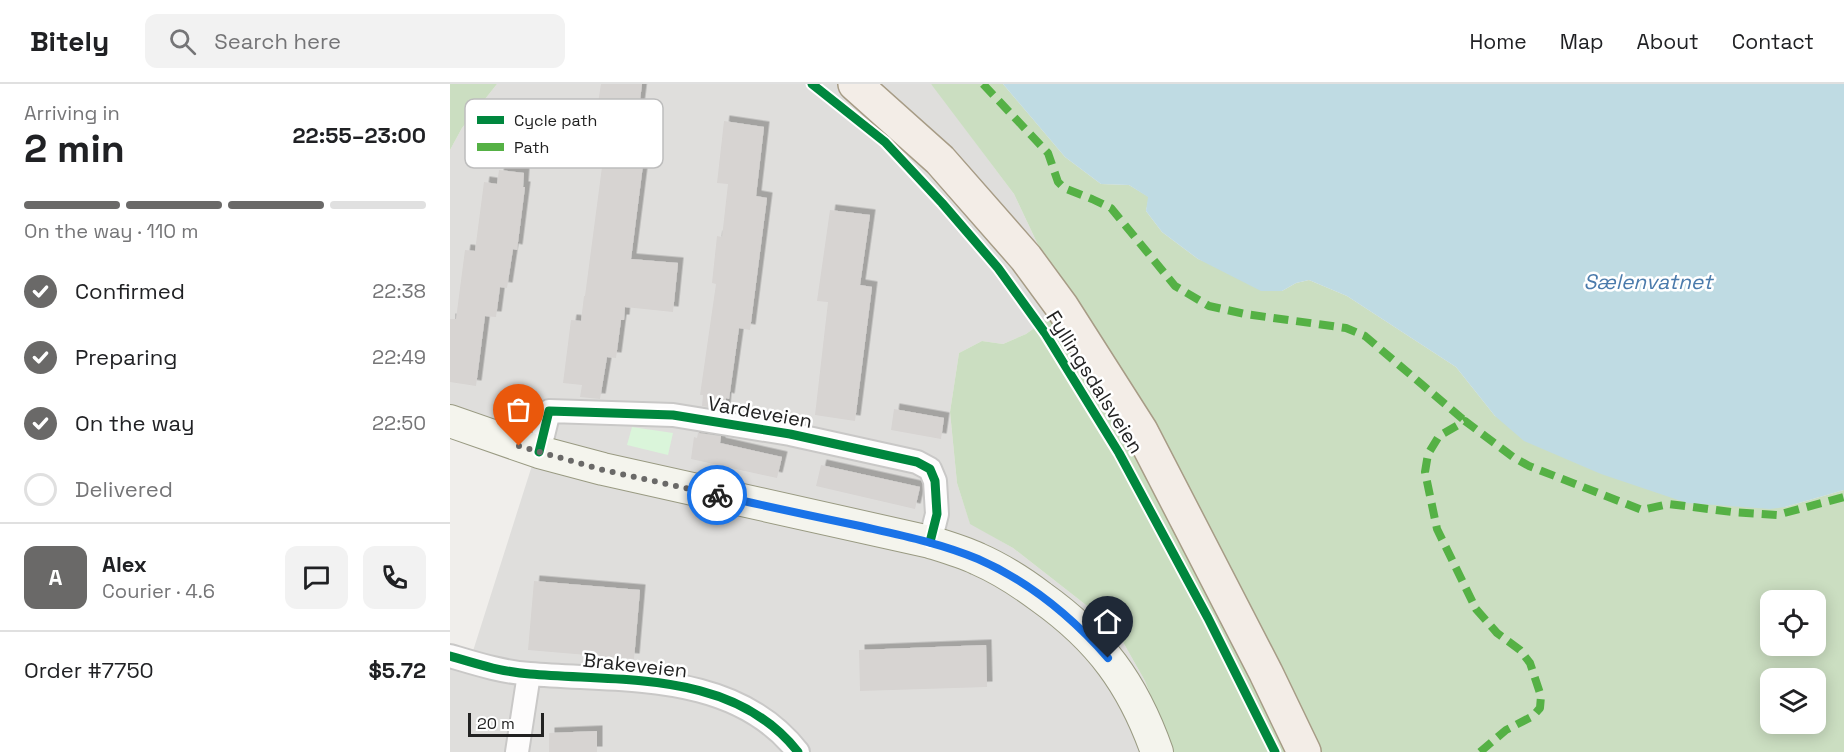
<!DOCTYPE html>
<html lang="en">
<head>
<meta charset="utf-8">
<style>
	:root { --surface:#fff; --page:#f2f2f2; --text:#202124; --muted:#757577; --line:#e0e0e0; --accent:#6a6968 }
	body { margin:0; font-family:"Space Grotesk",sans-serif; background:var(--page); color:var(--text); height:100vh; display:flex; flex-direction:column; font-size:22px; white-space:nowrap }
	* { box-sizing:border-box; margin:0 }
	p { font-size:20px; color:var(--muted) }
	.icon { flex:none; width:33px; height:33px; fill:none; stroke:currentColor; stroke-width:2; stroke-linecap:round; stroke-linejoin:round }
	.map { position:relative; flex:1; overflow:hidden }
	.sheet { display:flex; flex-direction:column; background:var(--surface); width:450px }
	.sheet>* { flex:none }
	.controls { position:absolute; left:1310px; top:506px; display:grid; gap:12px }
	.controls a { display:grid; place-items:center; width:66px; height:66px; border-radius:12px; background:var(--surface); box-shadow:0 3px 15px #0003; font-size:30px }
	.scale { position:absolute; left:18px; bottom:15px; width:76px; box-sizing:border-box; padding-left:6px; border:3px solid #222; border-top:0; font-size:16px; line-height:21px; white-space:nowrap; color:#222; -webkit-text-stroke:4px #fff; paint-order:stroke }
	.pin { position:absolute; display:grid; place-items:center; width:51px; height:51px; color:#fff; margin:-62px -26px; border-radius:50% 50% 50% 0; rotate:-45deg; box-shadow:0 0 6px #0007 }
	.pin .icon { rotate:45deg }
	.courier { position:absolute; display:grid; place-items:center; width:60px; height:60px; margin:-30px; border:4px solid #1a73e8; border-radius:50%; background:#fff; color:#222; box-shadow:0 2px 8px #0007 }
	.head em { font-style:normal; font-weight:700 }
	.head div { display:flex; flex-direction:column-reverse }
	.head { display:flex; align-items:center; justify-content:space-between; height:102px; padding:0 24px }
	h1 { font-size:39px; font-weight:700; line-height:45px }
	.bar { display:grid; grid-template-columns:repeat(4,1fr); gap:9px 6px; align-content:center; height:72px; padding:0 24px }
	.bar i { height:8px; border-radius:4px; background:var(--line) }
	.bar .selected { background:var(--accent) }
	.bar p { grid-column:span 4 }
	.line { display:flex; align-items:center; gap:15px; padding:0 24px; border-top:2px solid var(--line) }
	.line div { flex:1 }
	.round { display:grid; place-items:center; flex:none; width:63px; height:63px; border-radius:12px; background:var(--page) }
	ol { padding:0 24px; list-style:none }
	li { display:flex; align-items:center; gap:18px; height:66px }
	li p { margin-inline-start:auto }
	li .icon { padding:6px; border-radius:50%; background:var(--accent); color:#fff; stroke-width:4 }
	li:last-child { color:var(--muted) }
	li i { width:33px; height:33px; border:3px solid var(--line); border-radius:50% }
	header { display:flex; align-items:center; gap:36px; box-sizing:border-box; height:84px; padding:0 30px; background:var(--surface); border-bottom:2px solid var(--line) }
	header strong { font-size:28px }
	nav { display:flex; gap:33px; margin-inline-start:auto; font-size:21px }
	.search { width:420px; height:54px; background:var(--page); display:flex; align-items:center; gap:15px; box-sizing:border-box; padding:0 21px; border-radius:12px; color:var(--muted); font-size:22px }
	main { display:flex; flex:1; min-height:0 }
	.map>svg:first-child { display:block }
</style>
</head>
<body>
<header>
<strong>Bitely</strong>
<div class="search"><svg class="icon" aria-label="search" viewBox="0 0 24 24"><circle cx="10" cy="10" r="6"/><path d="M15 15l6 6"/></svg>Search here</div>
<nav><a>Home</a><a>Map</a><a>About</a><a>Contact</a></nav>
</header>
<main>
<section class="sheet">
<div class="head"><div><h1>2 min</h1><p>Arriving in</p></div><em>22:55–23:00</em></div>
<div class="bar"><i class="selected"></i><i class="selected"></i><i class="selected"></i><i></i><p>On the way · 110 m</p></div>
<ol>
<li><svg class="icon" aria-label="check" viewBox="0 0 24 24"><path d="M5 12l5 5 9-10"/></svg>Confirmed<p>22:38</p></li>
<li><svg class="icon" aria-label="check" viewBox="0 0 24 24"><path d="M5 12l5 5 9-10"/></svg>Preparing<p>22:49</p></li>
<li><svg class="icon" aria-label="check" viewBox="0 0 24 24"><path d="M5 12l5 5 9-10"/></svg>On the way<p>22:50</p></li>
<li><i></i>Delivered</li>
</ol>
<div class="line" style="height:108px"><b class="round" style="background:var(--accent);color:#fff">A</b><div><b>Alex</b><p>Courier · 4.6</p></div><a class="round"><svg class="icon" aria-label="chat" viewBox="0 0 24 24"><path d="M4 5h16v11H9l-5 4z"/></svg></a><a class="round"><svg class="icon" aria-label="phone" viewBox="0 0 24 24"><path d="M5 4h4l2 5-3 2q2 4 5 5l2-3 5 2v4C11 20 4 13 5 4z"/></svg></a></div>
<div class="line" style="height:78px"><div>Order #7750</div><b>$5.72</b></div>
</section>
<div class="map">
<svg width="1394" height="668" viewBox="0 0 1394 668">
	<defs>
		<filter id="shadow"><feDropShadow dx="5.5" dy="-5.5" stdDeviation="0" flood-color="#0004"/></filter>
	</defs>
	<rect width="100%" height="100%" fill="#f0eeeb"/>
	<!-- residential -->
	<path fill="#dfdedc" d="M47,0H481L484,3L564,110L607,201L601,232L576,250L553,260L532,257L509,269L500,328L507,399L520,439L563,464L636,521L669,551L695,597L722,668H0V561L23,567L85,372L0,340V66L12,44Z"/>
	<!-- forest -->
	<path fill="#cbdec1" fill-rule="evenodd" d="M0,0H47L12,44L0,66Z
		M481,0H553L615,73L651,100L679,101L699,113L696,127L712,148L748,175L832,207L846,199L859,196L897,212L1006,283L1045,332L1335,423L1394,406V668H722L695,597L669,551L636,521L563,464L520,440L507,399L500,328L509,269L532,257L553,260L576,250L601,232L607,201L564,110ZM1320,516H1365V561H1320ZM1320,594H1365V639H1320Z"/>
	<!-- park -->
	<path fill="#daf5da" d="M182,343L223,349L218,371L177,361Z"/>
	<!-- water -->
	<path fill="#bfdbe3" d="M553,0H1394V406L1335,423L1320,425L1237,419L1151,390L1074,357L1045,332L1006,283L897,212L859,196L846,199L832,207H811L748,175L712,148L696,127L698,113L679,101L651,100L615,73Z"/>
	<!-- building -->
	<path fill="#d7d4d2" filter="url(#shadow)" d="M151,0H192L188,32L199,34L181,175L228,179L223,228L175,223L174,236H171L166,274L157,273L150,315L130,313L132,301L113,299L121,236L131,237L134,212H135L157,45L160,21L148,19Z
		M274,37L314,43L306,112L317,114L300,246L289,244L279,315L276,314L275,326L252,322L253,311H250L266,200L262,199L267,152L272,153L278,100L267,99Z
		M49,86L74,89L73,103H75L67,166L63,165L57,204L50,203L46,233L35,232L26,302L0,298V235H6L15,166L25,167L34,98L47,100Z
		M380,126L420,131L410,201L422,203L405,337L365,331L378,218L367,217Z
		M444,325L494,334L491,355L441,346Z
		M248,349L271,352L270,359L332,373L327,394L241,375L244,353L247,354Z
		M371,381L470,403L465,425L366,402Z
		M84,497L190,506L184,575L78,566Z
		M536,561L537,603L410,607L409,566Z
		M147,647V668H99V649Z"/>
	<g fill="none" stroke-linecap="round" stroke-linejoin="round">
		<!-- street casing -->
		<g stroke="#c9c8c7" stroke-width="26">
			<path id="street" d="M89,368L99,327L223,331L340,350L467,378L480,385L485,397L487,430L480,458
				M0,572C27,580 52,588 80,590C172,598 284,586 348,668
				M67,668L79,590"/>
		</g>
		<!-- secondary casing -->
		<g stroke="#999a82" stroke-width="34">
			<path id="secondary" d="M0,337L89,368L153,385L480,458C496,463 513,468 528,475C551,485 571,498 591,513C650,555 683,600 707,668"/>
		</g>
		<!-- primary casing -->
		<g stroke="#a79c86" stroke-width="36">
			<path id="primary" d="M405,0L490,76L576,174L612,223L691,347L816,589L854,668"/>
		</g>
		<!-- street -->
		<use href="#street" stroke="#fdfcfc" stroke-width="22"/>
		<!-- secondary -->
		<use href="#secondary" stroke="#f4f4ed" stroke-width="32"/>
		<!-- primary -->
		<use href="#primary" stroke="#f3ede7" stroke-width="33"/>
		<!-- quiet -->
		<path stroke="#55b145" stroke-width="8" stroke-dasharray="15 8" stroke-linecap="butt" d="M533,0L598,69L608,98L614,104L642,115L661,124L725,202L759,222L795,230L896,244L915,252L1015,337
			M1030,668L1056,646L1083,632L1090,624L1091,612L1080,579L1070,566L1047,549L1026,525L987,445L975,388L978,370L989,352L1015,337L1063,373L1079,382L1192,426L1219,420L1282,428L1327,431L1394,413"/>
		<!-- cycleway casing -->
		<g stroke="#fff" stroke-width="13">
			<path id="cycleway" d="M362,0L435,58L492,119L548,184L595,249L669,369L758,534L825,668
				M89,368L99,327L223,331L340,350L467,378L480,385L485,397L487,430L480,458
				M0,572C27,580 52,588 80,590C172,598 284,586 348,668"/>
		</g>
		<!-- cycleway -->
		<use href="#cycleway" stroke="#00873e" stroke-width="9"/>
	</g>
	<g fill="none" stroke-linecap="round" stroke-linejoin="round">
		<!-- done -->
		<path stroke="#6a6968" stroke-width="6" stroke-dasharray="0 10.8" d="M69,362L153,386L267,411"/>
		<!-- route -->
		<path stroke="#1a73e8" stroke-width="8" d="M267,411C315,422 362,432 410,442C450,451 490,459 528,475C578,497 622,533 658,574"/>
	</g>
	<g text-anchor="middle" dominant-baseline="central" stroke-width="5" stroke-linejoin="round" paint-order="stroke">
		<!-- street labels -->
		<g font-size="20" fill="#222" stroke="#fff">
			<text transform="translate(645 298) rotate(58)">Fyllingsdalsveien</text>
			<text transform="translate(310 328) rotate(10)">Vardeveien</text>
			<text transform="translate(185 581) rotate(6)">Brakeveien</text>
		</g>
		<!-- water labels -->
		<g font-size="21" font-style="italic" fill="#4a7aab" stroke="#fff">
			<text x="1198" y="197">Sælenvatnet</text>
		</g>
	</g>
	<!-- legend -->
	<rect x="15" y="15" width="198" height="69" rx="9" fill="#fff" stroke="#bdbdbd" stroke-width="1.5"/>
	<rect x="27" y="32" width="27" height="8" fill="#00873e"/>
	<rect x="27" y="59" width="27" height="8" fill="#55b145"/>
	<g font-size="16" fill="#222">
		<text x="64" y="42">Cycle path</text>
		<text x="64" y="69">Path</text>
	</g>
</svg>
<div class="controls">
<a><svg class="icon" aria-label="locate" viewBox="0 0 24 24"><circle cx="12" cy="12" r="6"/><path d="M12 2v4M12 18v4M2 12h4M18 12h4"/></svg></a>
<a><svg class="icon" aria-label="layers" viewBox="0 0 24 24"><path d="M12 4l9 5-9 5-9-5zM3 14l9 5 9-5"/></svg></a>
</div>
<div class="scale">20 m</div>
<div class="pin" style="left:69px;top:362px;background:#ea580c"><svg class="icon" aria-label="bag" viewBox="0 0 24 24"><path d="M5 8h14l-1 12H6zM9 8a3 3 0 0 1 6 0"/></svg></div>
<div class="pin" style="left:658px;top:574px;background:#1f2937"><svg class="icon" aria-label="home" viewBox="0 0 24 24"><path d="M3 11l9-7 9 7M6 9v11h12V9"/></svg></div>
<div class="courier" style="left:267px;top:411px"><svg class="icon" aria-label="bike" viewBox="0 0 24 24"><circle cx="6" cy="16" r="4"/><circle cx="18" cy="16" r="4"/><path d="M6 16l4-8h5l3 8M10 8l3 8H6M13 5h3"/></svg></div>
</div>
</main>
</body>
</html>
